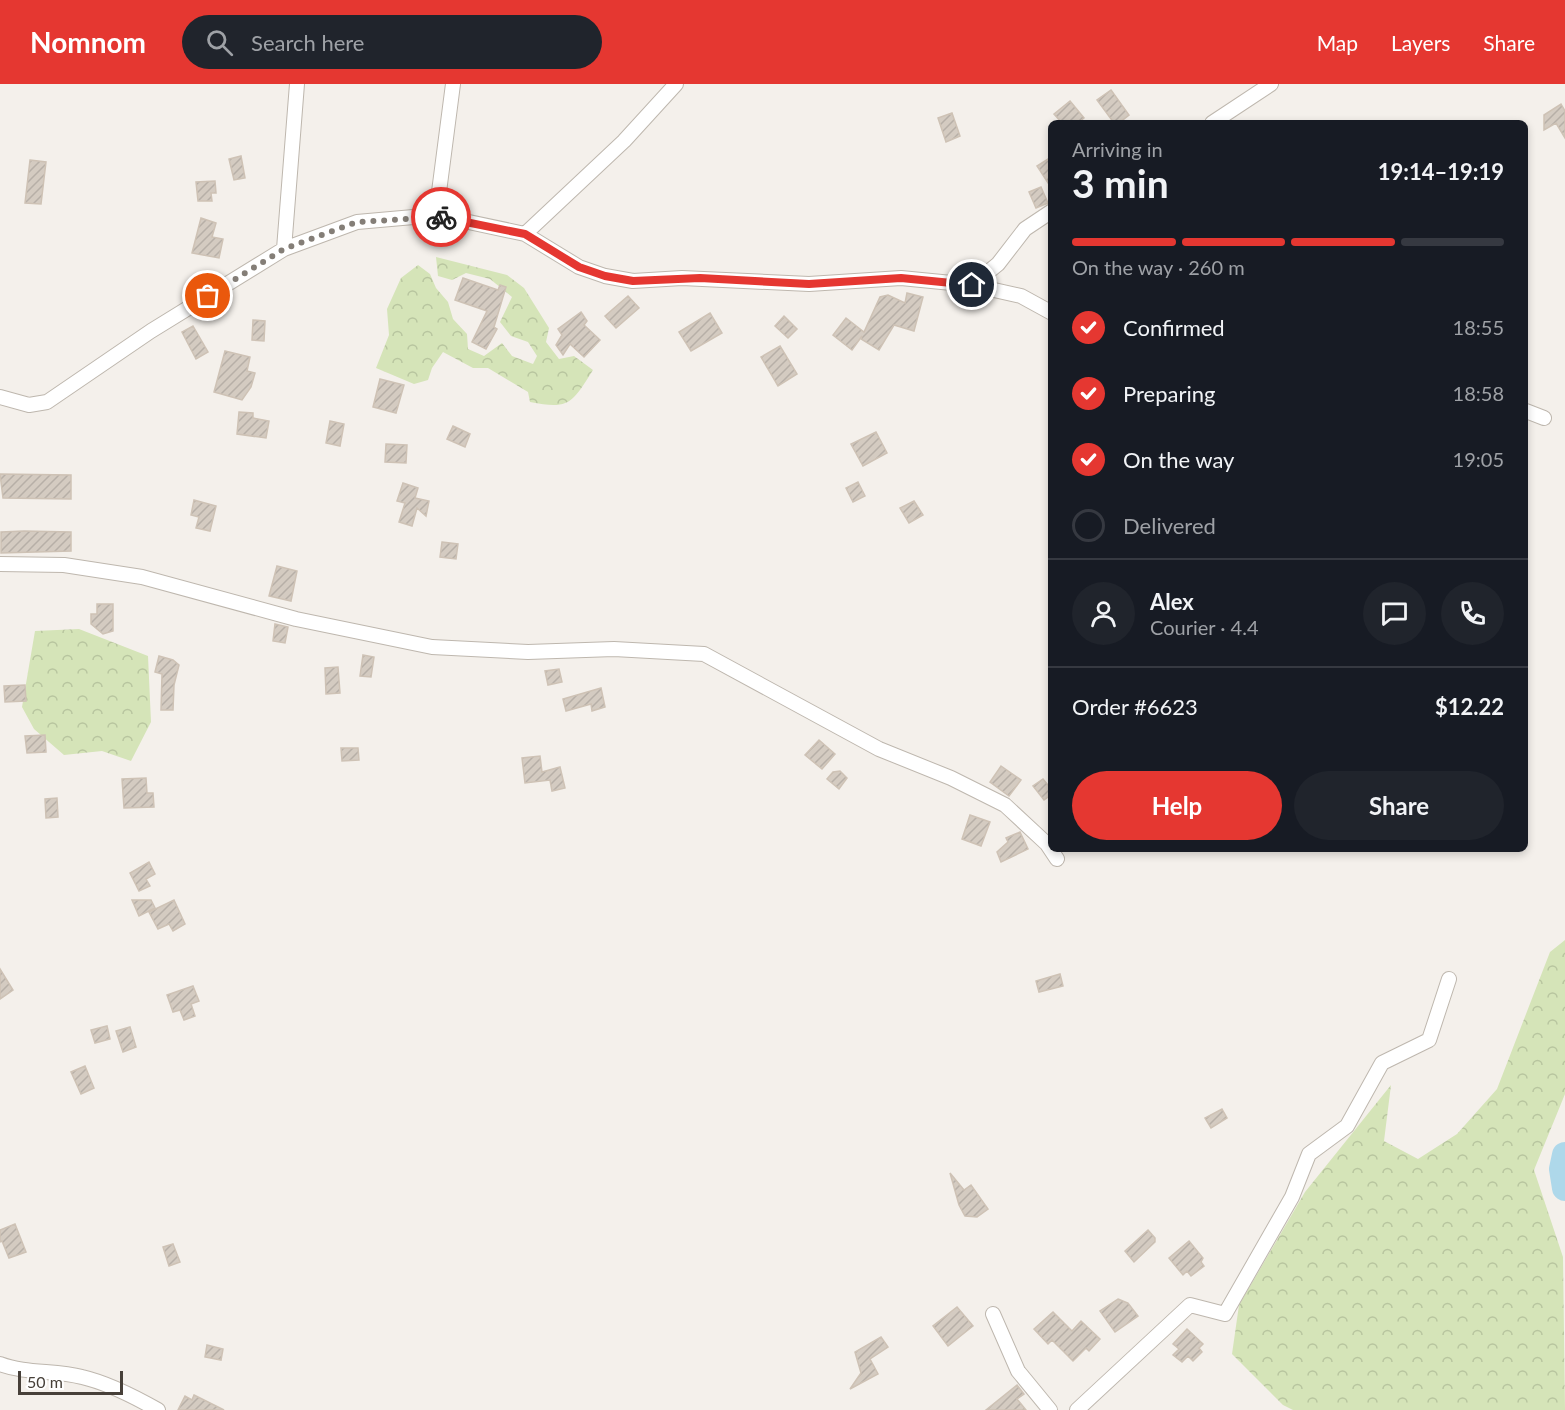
<!DOCTYPE html>
<html lang="en">
<head>
<meta charset="utf-8">
<style>
	:root { --surface:#171b24; --page:#20242c; --text:#f1f3f6; --muted:#9ea1a6; --line:#363941; --accent:#e53731 }
	body { margin:0; font-family:Lato,sans-serif; background:var(--page); color:var(--text); height:100vh; display:flex; flex-direction:column; font-size:22px; white-space:nowrap }
	* { box-sizing:border-box; margin:0 }
	p { font-size:20px; color:var(--muted) }
	.icon { flex:none; width:33px; height:33px; fill:none; stroke:currentColor; stroke-width:2; stroke-linecap:round; stroke-linejoin:round }
	.map { position:relative; flex:1; overflow:hidden }
	.panel { position:absolute; left:1048px; top:36px; width:480px; height:732px; display:flex; flex-direction:column; background:var(--surface); border-radius:9px; box-shadow:0 3px 9px #0003 }
	.panel>* { flex:none }
	.scale { position:absolute; left:18px; bottom:15px; width:105px; box-sizing:border-box; padding-left:6px; border:3px solid #474039; border-top:0; font-size:16px; line-height:21px; white-space:nowrap; color:#474039; -webkit-text-stroke:4px #fff; paint-order:stroke }
	.pin { position:absolute; display:grid; place-items:center; width:51px; height:51px; color:#fff; margin:-26px; border:3px solid #fff; border-radius:50%; box-shadow:0 2px 6px #0007 }
	.courier { position:absolute; display:grid; place-items:center; width:60px; height:60px; margin:-30px; border:4px solid #e53731; border-radius:50%; background:#fff; color:#222; box-shadow:0 2px 8px #0007 }
	.head em { font-style:normal; font-weight:700 }
	.head div { display:flex; flex-direction:column-reverse }
	.head { display:flex; align-items:center; justify-content:space-between; height:102px; padding:0 24px }
	h1 { font-size:39px; font-weight:700; line-height:45px }
	.bar { display:grid; grid-template-columns:repeat(4,1fr); gap:9px 6px; align-content:center; height:72px; padding:0 24px }
	.bar i { height:8px; border-radius:4px; background:var(--line) }
	.bar .active { background:var(--accent) }
	.bar p { grid-column:span 4 }
	.line { display:flex; align-items:center; gap:15px; padding:0 24px; border-top:2px solid var(--line) }
	.line div { flex:1 }
	.round { display:grid; place-items:center; flex:none; width:63px; height:63px; border-radius:32px; background:var(--page) }
	ol { padding:0 24px; list-style:none }
	li { display:flex; align-items:center; gap:18px; height:66px }
	li p { margin-inline-start:auto }
	li .icon { padding:6px; border-radius:50%; background:var(--accent); color:#fff; stroke-width:4 }
	li:last-child { color:var(--muted) }
	li i { width:33px; height:33px; border:3px solid var(--line); border-radius:50% }
	.button { display:flex; gap:12px; margin-top:auto; padding:12px 24px }
	.button a { flex:1; height:69px; border-radius:36px; background:var(--accent); color:#fff; font-size:24px; font-weight:700; line-height:69px; text-align:center }
	.button a+a { background:var(--page); color:var(--text) }
	header { display:flex; align-items:center; gap:36px; box-sizing:border-box; height:84px; padding:0 30px; background:var(--accent); color:#fff }
	header strong { font-size:28px }
	nav { display:flex; gap:33px; margin-inline-start:auto; font-size:21px }
	.search { width:420px; height:54px; background:var(--page); display:flex; align-items:center; gap:15px; box-sizing:border-box; padding:0 21px; border-radius:33px; color:var(--muted); font-size:22px }
	.map>svg:first-child { display:block }
</style>
</head>
<body>
<header>
<strong>Nomnom</strong>
<div class="search"><svg class="icon" aria-label="search" viewBox="0 0 24 24"><circle cx="10" cy="10" r="6"/><path d="M15 15l6 6"/></svg>Search here</div>
<nav><a>Map</a><a>Layers</a><a>Share</a></nav>
</header>
<div class="map">
<svg width="1565" height="1326" viewBox="0 0 1565 1326">
	<defs>
		<pattern id="forest-crowns" width="20" height="18" patternUnits="userSpaceOnUse" patternTransform="scale(1.5)"><rect width="20" height="18" fill="#d5e4b8"/><path d="M2 6a3 3 0 1 1 6 0M12 15a3 3 0 1 1 6 0" fill="none" stroke="#b8c59f"/></pattern>
		<pattern id="building-hatch" width="6" height="6" patternUnits="userSpaceOnUse" patternTransform="scale(1.5)"><rect width="6" height="6" fill="#d4cbc1"/><path d="M-1 1l2-2M0 6l6-6M5 7l2-2" fill="none" stroke="#b7afa7"/></pattern>
	</defs>
	<rect width="100%" height="100%" fill="#f4f0eb"/>
	<!-- forest -->
	<path fill="url(#forest-crowns)" d="M436,173L507,191L524,204L549,244L546,258L559,275L574,272L593,286C572,319 570,326 530,318L528,308L488,284H473L443,268L432,284L428,296L414,300L376,284L389,251L387,225L401,194L418,181L430,190L436,204L448,218L453,235L467,250L468,265L484,272L502,259L512,272L533,280L537,272L528,258L511,252L500,238L512,213L490,195L466,189L452,196L438,192Z
		M79,545L148,572L151,638L131,677L102,667L64,671L34,645L22,623L35,547Z
		M1565,856V1010L1534,1086L1563,1173L1565,1326H1293L1283,1321L1232,1270L1239,1221L1305,1108L1391,1001L1384,1057L1418,1075L1457,1050L1497,1005L1550,868Z"/>
	<g fill="none" stroke-linecap="round" stroke-linejoin="round">
		<!-- river -->
		<path stroke="#aed8ea" stroke-width="26" d="M1565,1071L1562,1085L1565,1104"/>
	</g>
	<!-- building -->
	<path fill="url(#building-hatch)" stroke="#cec2b5" stroke-width="1.5" d="M1111,6L1129,31L1119,39H1114L1097,16Z
		M1070,17L1084,34L1078,39H1062L1054,30Z
		M1561,20L1565,27V54L1556,39L1544,46V31Z
		M952,29L960,52L946,58L938,34Z
		M241,72L245,94L234,96L229,75Z
		M1048,75L1052,81V105L1037,82Z
		M30,76L46,78L41,120L25,119Z
		M215,97L216,109H211L212,117H198L196,98Z
		M1041,103L1048,119L1036,124L1029,108Z
		M201,134L216,139L212,153L223,155L219,174L192,169Z
		M463,194L498,206L500,201L506,203L494,243L497,245L486,265L472,258L487,227L455,216Z
		M907,209L923,213L914,247L894,241L879,266L861,255L862,252L852,266L833,251L846,234L864,248L880,213L888,211L905,219Z
		M628,212L639,224L616,244L605,232Z
		M581,228L587,237L584,241L600,256L584,273L570,260L563,271L556,261L562,251L558,245Z
		M710,229L722,249L691,267L679,248Z
		M784,232L797,245L788,254L775,242Z
		M253,236L265,237L264,257L252,256Z
		M193,242L208,268L196,275L182,248Z
		M780,262L797,290L778,302L761,273Z
		M225,267L250,273L247,287L255,289L251,303L242,316L214,308Z
		M380,295L404,301L396,329L373,323Z
		M239,328L253,329V334L269,337L266,354L237,350Z
		M330,337L344,340L340,362L326,359Z
		M453,342L470,350L465,363L447,355Z
		M876,348L887,369L863,382L851,360Z
		M386,360L407,361L406,379L385,378Z
		M0,390L71,391V415L3,414Z
		M858,398L865,412L853,418L846,404Z
		M403,399L418,404L415,414L429,417L426,432L417,424L412,442L399,438L405,419L397,417Z
		M194,416L216,422L210,447L196,444L199,433L191,431Z
		M914,417L923,431L909,439L900,424Z
		M24,447L71,448V467L1,469V448Z
		M442,458L458,460L456,475L440,473Z
		M277,482L297,487L291,517L269,512Z
		M97,520H113V547L103,550L91,540V530H97Z
		M275,540L288,543L285,559L273,557Z
		M363,571L374,573L371,593L360,592Z
		M159,572L173,576L179,581L174,601L173,626H161L162,590L155,588Z
		M338,583L340,609L326,610L325,584Z
		M559,585L562,598L548,601L545,587Z
		M25,601L26,617L5,618L4,602Z
		M601,604L605,623L592,627L591,620L566,627L563,615Z
		M45,651L46,668L27,669L25,652Z
		M819,656L835,670L822,685L805,671Z
		M341,664H358L359,676L342,677Z
		M540,672L542,688L560,683L565,704L552,707L550,696L525,699L522,674Z
		M1001,682L1021,696L1009,712L990,698Z
		M840,687L847,694L839,705L827,695L833,688Z
		M146,694L147,709H153L154,723L124,724L122,695Z
		M1043,695L1052,706V710L1044,716L1033,702Z
		M57,714L58,733L46,734L45,715Z
		M970,731L990,738L981,762L962,755Z
		M1020,748L1028,765L1001,778L997,768L1008,758L1006,754Z
		M149,778L155,790L146,795L150,802L139,807L130,789Z
		M132,816H151L155,824L139,832Z
		M174,816L185,840L173,847L169,840L158,845L149,828Z
		M0,885L13,906L0,915Z
		M1060,890L1063,902L1039,908L1036,897Z
		M193,902L199,917L191,920L195,932L184,936L180,926L173,928L167,911Z
		M107,942L110,955L95,959L91,946Z
		M130,943L136,963L123,968L116,947Z
		M85,982L94,1004L81,1010L71,988Z
		M1222,1025L1227,1034L1211,1044L1205,1034Z
		M950,1089L964,1106L971,1101L988,1125L977,1133L965,1132L959,1121Z
		M15,1140L26,1168L9,1174L2,1157L0,1158V1146Z
		M1148,1146L1155,1154V1158L1134,1178L1125,1167Z
		M1189,1157L1203,1174L1201,1178L1204,1182L1191,1192L1187,1187L1183,1191L1169,1174Z
		M173,1160L180,1178L169,1182L163,1163Z
		M1118,1215L1128,1219L1138,1232L1115,1248L1100,1227Z
		M957,1223L973,1242L948,1262L933,1242Z
		M1053,1228L1072,1247L1081,1237L1100,1255L1089,1267L1086,1264L1073,1277L1052,1256L1048,1260L1034,1245Z
		M1187,1245L1203,1260L1199,1264L1202,1268L1193,1277L1188,1272L1182,1278L1173,1271L1179,1265L1173,1260Z
		M881,1253L888,1263L870,1275L878,1290L850,1305L861,1289L855,1268Z
		M207,1261L223,1265L221,1276L205,1273Z
		M1017,1301L1024,1310L1017,1315L1026,1326H986Z
		M194,1311L224,1326H178L185,1312L192,1316Z"/>
	<g fill="none" stroke-linecap="round" stroke-linejoin="round">
		<!-- street casing -->
		<g stroke="#beb7ae" stroke-width="16">
			<path id="street" d="M1212,39L1271,0
				M436,131L453,0
				M525,150L624,57L676,0
				M284,165L297,0
				M972,201L998,180L1025,145L1052,127
				M0,313L29,321L47,318L151,247L284,165L357,138L436,131L525,150L579,183L605,192L633,197L682,194L809,200L901,194L972,201L1021,212L1052,229
				M1526,327L1544,334
				M0,480L64,481L142,493L296,535L432,563L528,568L614,565L704,570L879,665L951,694L1005,721L1047,760L1057,775
				M993,1230L1018,1287L1050,1326
				M0,1280C26,1290 55,1286 82,1293C108,1299 135,1313 158,1326
				M1077,1326L1190,1221L1225,1230L1292,1113L1309,1070L1347,1042L1382,979L1429,956L1449,895"/>
		</g>
		<!-- street -->
		<use href="#street" stroke="#fff" stroke-width="14"/>
	</g>
	<g fill="none" stroke-linecap="round" stroke-linejoin="round">
		<!-- done -->
		<path stroke="#847e77" stroke-width="6" stroke-dasharray="0 10.8" d="M208,212L284,165L357,138L441,133"/>
		<!-- route -->
		<path stroke="#e53731" stroke-width="8" d="M441,133L525,150L579,183L605,192L633,197L700,194L809,200L901,194L972,201"/>
	</g>
</svg>
<div class="scale">50 m</div>
<div class="pin" style="left:208px;top:212px;background:#ea580c"><svg class="icon" aria-label="bag" viewBox="0 0 24 24"><path d="M5 8h14l-1 12H6zM9 8a3 3 0 0 1 6 0"/></svg></div>
<div class="pin" style="left:972px;top:201px;background:#1f2937"><svg class="icon" aria-label="home" viewBox="0 0 24 24"><path d="M3 11l9-7 9 7M6 9v11h12V9"/></svg></div>
<div class="courier" style="left:441px;top:133px"><svg class="icon" aria-label="bike" viewBox="0 0 24 24"><circle cx="6" cy="16" r="4"/><circle cx="18" cy="16" r="4"/><path d="M6 16l4-8h5l3 8M10 8l3 8H6M13 5h3"/></svg></div>
<section class="panel">
<div class="head"><div><h1>3 min</h1><p>Arriving in</p></div><em>19:14–19:19</em></div>
<div class="bar"><i class="active"></i><i class="active"></i><i class="active"></i><i></i><p>On the way · 260 m</p></div>
<ol>
<li><svg class="icon" aria-label="check" viewBox="0 0 24 24"><path d="M5 12l5 5 9-10"/></svg>Confirmed<p>18:55</p></li>
<li><svg class="icon" aria-label="check" viewBox="0 0 24 24"><path d="M5 12l5 5 9-10"/></svg>Preparing<p>18:58</p></li>
<li><svg class="icon" aria-label="check" viewBox="0 0 24 24"><path d="M5 12l5 5 9-10"/></svg>On the way<p>19:05</p></li>
<li><i></i>Delivered</li>
</ol>
<div class="line" style="height:108px"><a class="round"><svg class="icon" aria-label="person" viewBox="0 0 24 24"><circle cx="12" cy="8" r="4"/><path d="M4 21q1-7 8-7t8 7"/></svg></a><div><b>Alex</b><p>Courier · 4.4</p></div><a class="round"><svg class="icon" aria-label="chat" viewBox="0 0 24 24"><path d="M4 5h16v11H9l-5 4z"/></svg></a><a class="round"><svg class="icon" aria-label="phone" viewBox="0 0 24 24"><path d="M5 4h4l2 5-3 2q2 4 5 5l2-3 5 2v4C11 20 4 13 5 4z"/></svg></a></div>
<div class="line" style="height:78px"><div>Order #6623</div><b>$12.22</b></div>
<div class="button"><a>Help</a><a>Share</a></div>
</section>
</div>
</body>
</html>
